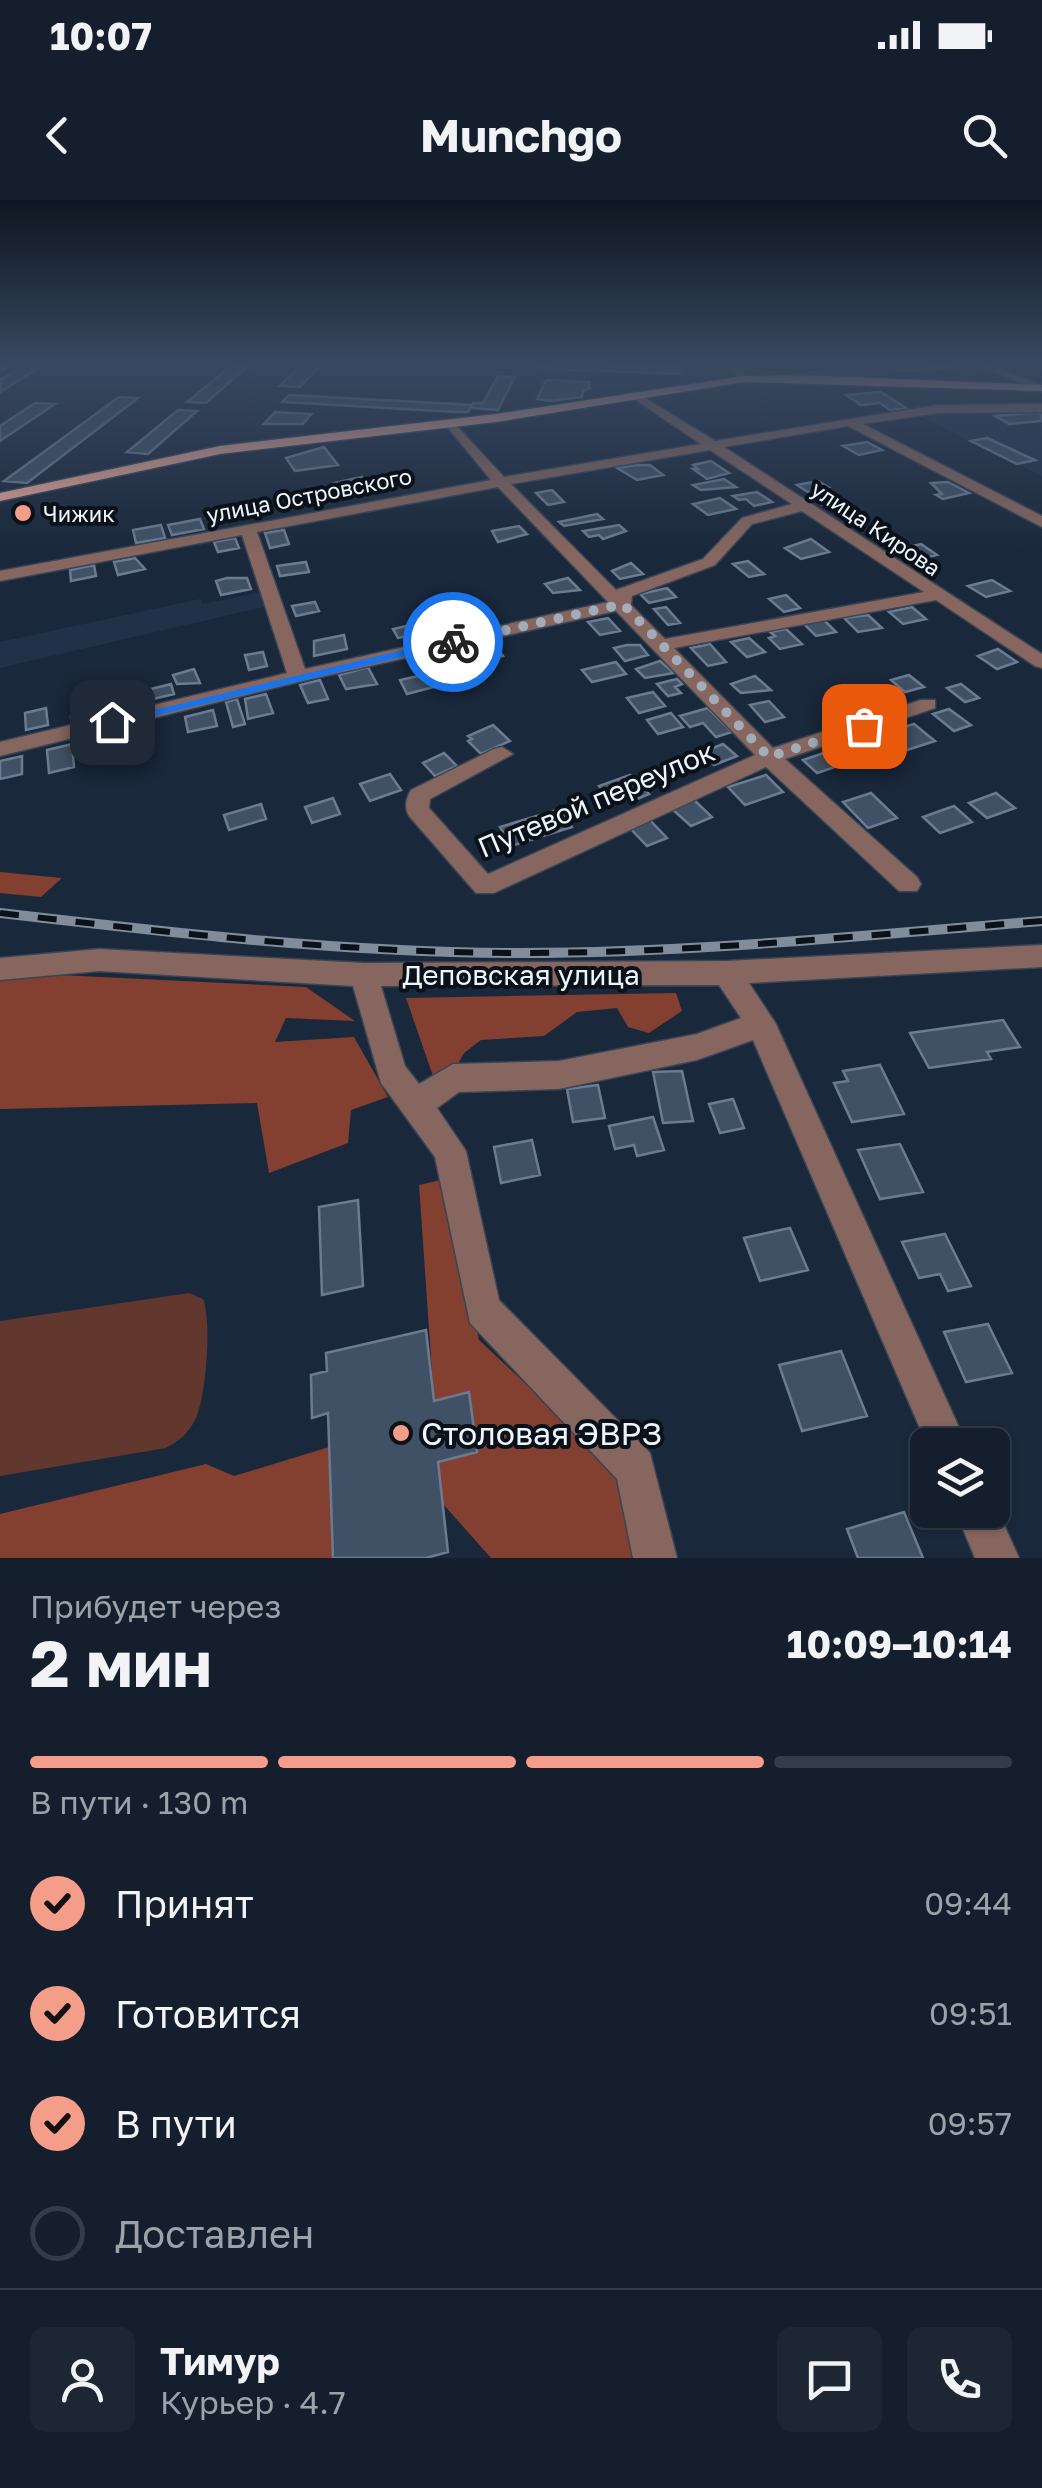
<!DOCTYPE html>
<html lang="ru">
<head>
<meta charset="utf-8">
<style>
	:root { --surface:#141e2c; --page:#1d2734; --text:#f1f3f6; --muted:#9da2a9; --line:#333c48; --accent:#f49e8a }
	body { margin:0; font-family:"Golos Text",sans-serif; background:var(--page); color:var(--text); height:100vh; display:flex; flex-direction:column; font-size:38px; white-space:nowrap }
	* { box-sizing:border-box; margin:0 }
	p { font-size:32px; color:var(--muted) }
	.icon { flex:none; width:55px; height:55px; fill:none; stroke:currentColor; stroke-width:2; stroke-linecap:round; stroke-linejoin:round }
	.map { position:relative; height:1358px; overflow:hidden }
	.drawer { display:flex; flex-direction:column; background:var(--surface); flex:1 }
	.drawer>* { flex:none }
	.controls { position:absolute; left:910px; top:1228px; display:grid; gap:20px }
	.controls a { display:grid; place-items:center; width:100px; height:100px; border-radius:15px; background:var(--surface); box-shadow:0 2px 8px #0004,0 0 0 2px var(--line); font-size:50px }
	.pin { position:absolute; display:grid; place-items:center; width:85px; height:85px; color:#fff; margin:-42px; border-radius:20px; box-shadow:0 5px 15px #0006 }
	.courier { position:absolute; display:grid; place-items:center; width:100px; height:100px; margin:-50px; border:8px solid #1a73e8; border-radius:50%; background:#fff; color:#222; box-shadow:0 2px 12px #0007 }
	.overview em { font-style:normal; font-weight:700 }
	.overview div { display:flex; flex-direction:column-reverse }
	.overview { display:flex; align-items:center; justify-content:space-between; height:170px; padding:0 30px }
	h1 { font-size:65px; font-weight:700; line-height:75px }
	.bar { display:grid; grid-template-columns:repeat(4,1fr); gap:15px 10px; align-content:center; height:120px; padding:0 30px }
	.bar i { height:12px; border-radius:8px; background:var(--line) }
	.bar .current { background:var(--accent) }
	.bar p { grid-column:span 4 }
	.line { display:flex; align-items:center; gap:25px; padding:0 30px; border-top:2px solid var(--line) }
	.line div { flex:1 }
	.round { display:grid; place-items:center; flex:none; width:105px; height:105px; border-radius:15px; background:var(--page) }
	ol { padding:0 30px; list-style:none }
	li { display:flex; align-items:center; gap:30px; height:110px }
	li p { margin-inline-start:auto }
	li .icon { padding:10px; border-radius:50%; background:var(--accent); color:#111; stroke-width:4 }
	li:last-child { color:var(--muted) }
	li i { width:55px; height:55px; border:5px solid var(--line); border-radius:50% }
	.status { display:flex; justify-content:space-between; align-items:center; height:70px; padding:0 50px; background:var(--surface); direction:ltr }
	.status svg { height:28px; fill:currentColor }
	header { display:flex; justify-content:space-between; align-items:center; height:130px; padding:0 30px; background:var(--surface); font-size:45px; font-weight:700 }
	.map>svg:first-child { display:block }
</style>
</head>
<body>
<div class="status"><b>10:07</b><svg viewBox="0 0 49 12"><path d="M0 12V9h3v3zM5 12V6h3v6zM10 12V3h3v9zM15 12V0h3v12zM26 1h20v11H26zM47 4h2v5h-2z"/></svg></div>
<header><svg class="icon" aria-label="back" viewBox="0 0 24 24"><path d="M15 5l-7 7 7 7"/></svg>Munchgo<svg class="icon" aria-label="search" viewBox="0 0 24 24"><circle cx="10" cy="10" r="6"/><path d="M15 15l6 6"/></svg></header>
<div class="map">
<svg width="1042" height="1358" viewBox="0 0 1042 1358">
	<rect width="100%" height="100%" fill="#1a283b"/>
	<!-- built -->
	<path fill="#1f3249" d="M965,210L989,216L1042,212V276L917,215Z
		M261,392L264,407L0,468V442L200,399L203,404Z"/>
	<!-- green -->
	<path fill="#62372e" d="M189,1093L203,1099C212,1122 206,1198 195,1220C187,1235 180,1240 166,1248L0,1276V1121Z"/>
	<!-- forest -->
	<path fill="#833f30" d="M0,672L62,678L41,697L0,693Z
		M60,775L306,787L355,821L286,818L275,842L354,837L388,897L351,910L348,943L269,973L257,903L0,909V778Z
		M676,793L682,811L649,833L628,827L617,808L577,812L544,836L481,840L464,853L455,869L433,876L406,798Z
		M445,979L479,1140L624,1276L643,1358H491L443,1304L438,1262L477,1252L469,1193L434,1201L419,985Z
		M329,1247L333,1358H0V1314L206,1264L234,1276Z"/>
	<!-- building -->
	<path fill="#415165" stroke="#6b7c92" stroke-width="2.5" d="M26,164H45L0,192V180Z
		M302,164H322L300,187L280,186Z
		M541,164L670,167L682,168V174L550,169L539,167Z
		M888,164H949L953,167L899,171Z
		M231,166H248L206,203L187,202Z
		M498,176L515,177L498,210L470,208L473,203H483Z
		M546,180L590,182L588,188H591L583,191L582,197L550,201L537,199Z
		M881,192L906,208L890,210L880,203L861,205L846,195Z
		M289,195L346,198L472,205L468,212H455L282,202Z
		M119,197L138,198L27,283L4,281Z
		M35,203L55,204L0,241V226Z
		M178,210L197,211L148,254L127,252Z
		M275,212L311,214L303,224H264Z
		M1040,212L1042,221L1009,224L995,216Z
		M987,238L1035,260L1017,264L971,241Z
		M867,242L882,250L859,255L843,246Z
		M324,247L338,265L295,271L286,258Z
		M711,261L729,273L707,279L693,269H698L693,265Z
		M637,265H650L663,275L637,280L617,268Z
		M362,277L366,283L359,284L362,289L341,293L334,283Z
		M724,279L736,287L701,290L693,285Z
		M818,281L828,287L821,288L831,294L817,298L797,285Z
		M948,282L969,293L943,299L936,295L942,294L931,283Z
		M552,290L564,302L548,305L536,293Z
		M757,292L772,302L754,306L746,299L739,300L733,296Z
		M720,298L736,309L708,315L693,304Z
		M843,300L857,312H835L821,304Z
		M597,314L603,319L564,326L559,322Z
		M200,319L204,329L172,335L168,325Z
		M161,325L165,338L136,343L133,330Z
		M619,325L626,331L603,339L599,335L589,337L583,331Z
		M519,326L527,334L498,342L492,331Z
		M284,330L289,344L270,348L265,333Z
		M235,338L239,348L218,352L214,342Z
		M811,339L829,352L801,359L785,348Z
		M921,344L937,355L920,359L903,348Z
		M135,358L145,369L118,375L114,362Z
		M748,361L764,374L749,377L733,364Z
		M306,362L309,372L280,376L277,366Z
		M631,363L643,374L620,379L612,371Z
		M94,365L96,376L71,381L70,370Z
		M227,378H247L251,389L221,395L216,381Z
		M568,378L580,390L553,393L545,384Z
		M992,380L1010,391L986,397L968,386Z
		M667,388L676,397L649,403L640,394Z
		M786,395L800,408L784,412L769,399Z
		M315,402L319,411L296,416L292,406Z
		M666,407L680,423L668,425L654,409Z
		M912,407L926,419L903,424L889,412Z
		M456,415L462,425L440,429L434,419Z
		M868,415L882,428L858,432L844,418Z
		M608,418L620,431L600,435L588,422Z
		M824,420L836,432L816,436L804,424Z
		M415,424L420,433L398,438L393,429Z
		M786,429L802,444L780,449L769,438L775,436L770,432Z
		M344,435L347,449L314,456V441Z
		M749,438L765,452L747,457L731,442Z
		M494,443L503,456L481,461L473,447Z
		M710,444L726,462L708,466L691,448Z
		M627,445H640L648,455L625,461L614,448Z
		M998,449L1017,462L997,469L978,456Z
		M450,450L456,461L431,466L425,456Z
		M263,452L267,466L249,470L245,455Z
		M660,461L674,473L645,478L636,469Z
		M616,462L626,474L592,482L582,470Z
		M368,467L377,484L346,489L339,475Z
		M194,469L200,483L177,484L173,475Z
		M427,474L434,487L407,494L400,480Z
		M909,475L924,487L905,492L891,480Z
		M755,476L771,490L741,493L731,484Z
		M677,479L682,484L675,487L681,493L668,496L657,484Z
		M320,480L328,499L308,503L300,485Z
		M135,483L141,501L111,509L105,491Z
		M171,484L174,494L149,500L147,490Z
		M961,484L979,498L965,502L947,488Z
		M860,486L874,497L867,499L876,506L863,510L841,492Z
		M653,492L665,506L639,513L627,498Z
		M266,494L273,513L248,519L245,499Z
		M91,499L94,511L71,517L72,504Z
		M237,499L245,524L233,527L226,502Z
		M769,501L784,517L765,522L750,505Z
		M46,508L48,525L26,530L25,513Z
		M708,508L732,532L716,537L703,523L690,527L680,516Z
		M949,509L971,525L954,531L933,514Z
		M213,510L217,526L188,532L185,517Z
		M671,513L683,527L658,534L647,520Z
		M914,524L935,541L907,550L887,532Z
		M493,525L510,541L481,554L468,541L472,539L468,536Z
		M139,526L144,553L108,561L105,534Z
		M72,544L74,567L49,573L47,550Z
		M723,544L737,556L714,565L701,553Z
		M827,552L841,565L817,573L803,560Z
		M444,553L457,566L435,576L423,563Z
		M22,556V574L0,579V561Z
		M390,574L401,590L370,601L360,584Z
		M630,575L649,594L630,602L625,597L612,602L599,586Z
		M766,575L783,592L745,605L728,587Z
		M871,593L897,618L868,628L843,602Z
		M996,593L1015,608L987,618L969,603Z
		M333,598L340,614L312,623L305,607Z
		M693,599L712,617L691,626L672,609Z
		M261,604L266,619L229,630L224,615Z
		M954,606L972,622L940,633L923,617Z
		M560,609L572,627L511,646L500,627Z
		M648,618L667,638L647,646L628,626Z
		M1003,820L1020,847L987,852L991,859L929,868L910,833Z
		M880,865L904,914L852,922L834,883L848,881L843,871Z
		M682,871L693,921L663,923L653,872Z
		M598,885L605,918L573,922L567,889Z
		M733,899L744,928L720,933L709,904Z
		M653,917L664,950L637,956L634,945L615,949L609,926Z
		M532,940L540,975L501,983L494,947Z
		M900,944L923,992L880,999L858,950Z
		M358,1000L363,1086L322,1095L319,1007Z
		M790,1028L808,1070L760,1081L744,1038Z
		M945,1034L971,1086L948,1091L940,1074L919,1078L902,1042Z
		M988,1124L1012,1173L966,1182L944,1132Z
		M426,1130L434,1201L469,1192L477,1252L438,1262L448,1352L426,1358H333L328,1213L312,1218L311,1175L327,1171L326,1153Z
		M841,1151L867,1216L802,1231L779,1165Z
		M904,1312L923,1358H858L847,1329Z"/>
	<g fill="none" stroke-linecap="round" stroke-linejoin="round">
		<!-- minor casing -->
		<g stroke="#384556" stroke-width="3">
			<path id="minor" d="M14,164L0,172V165Z
				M728,164H739L748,181H740Z
				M973,164H988L1042,185V191Z
				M637,193L715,241L938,205L1042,204V212L938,213L863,224L1042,316V327L848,226L724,247L1042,454V468L1035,466L936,400L674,448L773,548L921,500H935V508L785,559L917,677L921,684L917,691H899L766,567L494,693H476L409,616C404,607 406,598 411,590L494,549L502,547L513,554L430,599L429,608L488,674L755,555L616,411L298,482L0,556V542L287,473L242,335L0,381V371L491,280L445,224L451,220L504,277L701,244L633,198ZM710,250L792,304L742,318L703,359L616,390L511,284ZM498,287L608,402L305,469L257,332ZM802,311L924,392L665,439L631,405L632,396L715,365L752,324Z
				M1042,745V767L749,783L776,824L967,1245L928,1247L753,840L697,860L559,889L459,892L437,908L466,951L499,1100L650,1253L677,1358H633L617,1279L470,1123L435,957L381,883L353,786L99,771L0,780V758L99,749L364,763L727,761ZM719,785L741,818L697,834L559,861L453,864L419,884L405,866L381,786Z
				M992,1298L1019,1358H975L955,1310H992Z"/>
		</g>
		<!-- major casing -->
		<g stroke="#384556" stroke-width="3">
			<path id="major" d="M801,175L1042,185V191L744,182L496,222L220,254L0,301V293L220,246L496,214L744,176Z"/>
		</g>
		<!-- minor -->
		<use href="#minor" fill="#86665e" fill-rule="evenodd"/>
		<!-- major -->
		<use href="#major" fill="#e6a494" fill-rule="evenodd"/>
		<!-- rail casing -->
		<g stroke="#828d9c" stroke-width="10">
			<path id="rail" d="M0,713C173,733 346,753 521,753C695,753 868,735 1042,721"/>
		</g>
		<!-- rail -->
		<use href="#rail" stroke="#0a1119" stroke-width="6" stroke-dasharray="19" stroke-linecap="butt"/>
	</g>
	<!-- sky -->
	<linearGradient id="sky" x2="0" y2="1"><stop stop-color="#0e1620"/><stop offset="0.46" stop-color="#384860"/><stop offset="1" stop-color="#384860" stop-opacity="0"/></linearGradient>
	<rect width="1042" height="354" fill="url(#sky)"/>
	<!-- route -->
	<path fill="#1a73e8" d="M453,438L457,444L112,526L105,522Z"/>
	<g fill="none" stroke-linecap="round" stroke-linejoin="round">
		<!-- done -->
		<path stroke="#a3adba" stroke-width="10" stroke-dasharray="0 18" d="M453,442L623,404L769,557L864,526"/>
	</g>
	<!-- markers -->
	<g fill="#f49e8a" stroke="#0a1119" stroke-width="4">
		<circle cx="23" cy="313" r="10"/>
		<circle cx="401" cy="1233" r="10"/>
	</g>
	<g text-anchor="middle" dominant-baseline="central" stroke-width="8" stroke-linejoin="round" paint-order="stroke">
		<!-- far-street labels -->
		<g font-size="22" fill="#edf5ff" stroke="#0a1119">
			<text transform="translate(309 295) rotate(-11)">улица Островского</text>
			<text transform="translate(876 328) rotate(34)">улица Кирова</text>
		</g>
		<!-- far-poi labels -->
		<g font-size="22" fill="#edf5ff" stroke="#0a1119" text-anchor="start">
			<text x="43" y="313">Чижик</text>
		</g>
		<!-- street labels -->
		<g font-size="28" fill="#edf5ff" stroke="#0a1119">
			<text transform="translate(596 599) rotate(-23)">Путевой переулок</text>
			<text x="521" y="774">Деповская улица</text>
		</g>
		<!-- near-poi labels -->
		<g font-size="32" fill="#edf5ff" stroke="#0a1119" text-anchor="start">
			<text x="421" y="1233">Столовая ЭВРЗ</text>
		</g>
	</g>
</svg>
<div class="controls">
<a><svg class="icon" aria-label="layers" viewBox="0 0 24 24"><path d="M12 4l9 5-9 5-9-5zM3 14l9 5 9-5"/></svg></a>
</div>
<div class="pin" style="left:864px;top:526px;background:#ea580c"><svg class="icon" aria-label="bag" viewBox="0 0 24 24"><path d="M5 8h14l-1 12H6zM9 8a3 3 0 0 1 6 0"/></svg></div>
<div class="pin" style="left:112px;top:522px;background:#1f2937"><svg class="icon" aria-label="home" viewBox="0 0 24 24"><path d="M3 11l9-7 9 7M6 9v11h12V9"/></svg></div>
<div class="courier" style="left:453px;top:442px"><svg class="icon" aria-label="bike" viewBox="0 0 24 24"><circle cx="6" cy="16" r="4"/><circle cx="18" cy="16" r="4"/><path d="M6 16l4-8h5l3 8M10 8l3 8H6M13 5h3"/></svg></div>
</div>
<section class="drawer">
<div class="overview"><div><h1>2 мин</h1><p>Прибудет через</p></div><em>10:09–10:14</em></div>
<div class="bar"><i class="current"></i><i class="current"></i><i class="current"></i><i></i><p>В пути · 130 m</p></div>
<ol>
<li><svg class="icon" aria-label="check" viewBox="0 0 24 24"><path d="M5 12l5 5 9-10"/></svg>Принят<p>09:44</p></li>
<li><svg class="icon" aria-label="check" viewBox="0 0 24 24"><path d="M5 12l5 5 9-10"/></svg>Готовится<p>09:51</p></li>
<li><svg class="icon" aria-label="check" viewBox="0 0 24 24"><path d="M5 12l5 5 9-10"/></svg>В пути<p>09:57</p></li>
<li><i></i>Доставлен</li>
</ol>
<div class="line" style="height:180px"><a class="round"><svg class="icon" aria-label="person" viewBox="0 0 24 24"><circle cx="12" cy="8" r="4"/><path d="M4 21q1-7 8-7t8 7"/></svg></a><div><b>Тимур</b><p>Курьер · 4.7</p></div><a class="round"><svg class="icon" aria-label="chat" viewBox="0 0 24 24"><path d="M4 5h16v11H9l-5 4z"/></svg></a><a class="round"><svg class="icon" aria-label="phone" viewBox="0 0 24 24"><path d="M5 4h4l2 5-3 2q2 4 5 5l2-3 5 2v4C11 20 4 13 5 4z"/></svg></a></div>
</section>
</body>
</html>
